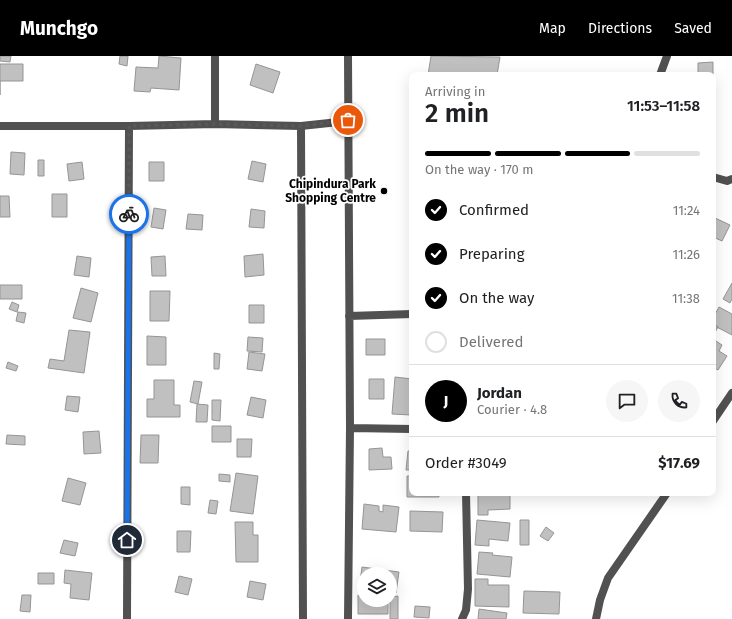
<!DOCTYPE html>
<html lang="en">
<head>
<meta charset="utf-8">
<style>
	:root { --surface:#fff; --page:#f6f6f6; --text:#202124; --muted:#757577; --line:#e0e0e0; --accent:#000 }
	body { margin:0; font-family:"Fira Sans",sans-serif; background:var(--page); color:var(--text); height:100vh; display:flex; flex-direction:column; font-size:15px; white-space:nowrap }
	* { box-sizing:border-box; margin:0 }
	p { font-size:13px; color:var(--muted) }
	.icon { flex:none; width:22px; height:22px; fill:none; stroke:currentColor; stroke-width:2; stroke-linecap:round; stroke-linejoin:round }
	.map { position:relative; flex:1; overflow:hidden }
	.sheet { position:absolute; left:409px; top:16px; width:307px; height:424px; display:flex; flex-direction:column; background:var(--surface); border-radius:8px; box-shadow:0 4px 16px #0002 }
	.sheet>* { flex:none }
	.tools { position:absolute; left:357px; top:511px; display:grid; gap:8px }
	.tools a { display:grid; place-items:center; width:40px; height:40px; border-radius:50%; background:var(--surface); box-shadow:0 4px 16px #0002; font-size:20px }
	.pin { position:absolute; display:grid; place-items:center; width:34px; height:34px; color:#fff; margin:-17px; border:2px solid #fff; border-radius:50%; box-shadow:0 1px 4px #0007 }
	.courier { position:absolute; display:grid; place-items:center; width:40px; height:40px; margin:-20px; border:3px solid #1a73e8; border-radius:50%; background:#fff; color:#222; box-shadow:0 1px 5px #0007 }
	.headline em { font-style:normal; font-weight:600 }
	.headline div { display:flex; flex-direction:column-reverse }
	.headline { display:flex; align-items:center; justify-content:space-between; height:68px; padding:0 16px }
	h1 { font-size:26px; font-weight:600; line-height:30px }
	.bar { display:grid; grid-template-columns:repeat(4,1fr); gap:6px 4px; align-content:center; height:48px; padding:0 16px }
	.bar i { height:5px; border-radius:3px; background:var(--line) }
	.bar .selected { background:var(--accent) }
	.bar p { grid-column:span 4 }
	.line { display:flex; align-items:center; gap:10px; padding:0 16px; border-top:1px solid var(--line) }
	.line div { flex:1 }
	.round { display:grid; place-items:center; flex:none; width:42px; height:42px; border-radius:21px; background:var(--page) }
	ol { padding:0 16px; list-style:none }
	li { display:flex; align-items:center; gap:12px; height:44px }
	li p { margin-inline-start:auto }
	li .icon { padding:4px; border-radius:50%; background:var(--accent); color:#fff; stroke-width:4 }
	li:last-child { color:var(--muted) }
	li i { width:22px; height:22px; border:2px solid var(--line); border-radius:50% }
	header { display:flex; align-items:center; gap:24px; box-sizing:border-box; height:56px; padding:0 20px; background:var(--accent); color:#fff }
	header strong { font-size:19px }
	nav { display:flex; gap:22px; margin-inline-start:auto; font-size:14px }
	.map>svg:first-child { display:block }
</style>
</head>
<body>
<header>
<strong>Munchgo</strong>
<nav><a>Map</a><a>Directions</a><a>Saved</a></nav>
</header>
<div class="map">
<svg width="732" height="563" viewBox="0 0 732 563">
	<rect width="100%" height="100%" fill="#fff"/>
	<!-- building -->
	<path fill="#c0c0c0" stroke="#959595" d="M0,0H11L10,6L0,5Z
		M120,0H128L127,10L119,8Z
		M159,0L181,2L179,34L151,32L150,36L134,35L136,11L158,12Z
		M431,0L500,1L497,19H428Z
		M713,6V19H698V7Z
		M0,8H23V25H0V39Z
		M256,8L280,16L273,37L250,29Z
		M11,96L25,97L24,119L10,118Z
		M38,104H44V120H38Z
		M252,105L266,108L263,126L248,123Z
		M82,106L84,123L69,125L67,108Z
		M149,106H164V125H149Z
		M52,138H67V161H52Z
		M0,140H9L10,161H0Z
		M154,152L166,154L163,173L151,171Z
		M251,153L265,155L264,172L249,171Z
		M188,158L203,159L202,174L186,173Z
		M713,161L730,169L722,185L713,181Z
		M263,198L264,219L245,221L244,200Z
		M77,200L91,202L89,221L74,219Z
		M165,200L166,220H152L151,201Z
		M732,227V243L730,247L723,243Z
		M0,229H22V243H0Z
		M81,232L98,237L91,266L73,262Z
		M150,235H170L169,265H150Z
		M12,246L19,249L17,256L9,253Z
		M249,249H264V267H249Z
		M719,251L732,258V279L713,269V262Z
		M18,256L26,257L24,267L16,265Z
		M713,267L718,271L714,278L713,277Z
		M69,274L90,276L84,317L48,312L50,303L64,305Z
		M147,280L166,281V309H147Z
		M248,281L263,282L262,296L247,295Z
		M366,283H385V299H366Z
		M713,283L722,289L719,295L727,300L718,314L713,311Z
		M249,296L265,298L262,315L247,313Z
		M214,297L220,298L219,313H214Z
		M8,306L18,310L16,315L6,312Z
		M395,321L412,323L411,359L392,358Z
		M369,323H384V343H369Z
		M154,324H174V349H180V361H147V343H154Z
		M194,325L202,326L198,348L190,346Z
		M67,340L80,341L78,356L65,354Z
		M251,341L266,344L263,362L247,359Z
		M212,344H221L220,365L212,364Z
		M197,348L208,349L207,366H196Z
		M212,370H231V386H212Z
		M99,375L101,397L84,398L83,376Z
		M7,379L25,380V389L6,388Z
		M141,379H159L158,407H140Z
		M237,383H252L251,401H237Z
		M382,392L383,401H391L392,413L369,414V393Z
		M408,395H412V414H406Z
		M236,417L258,420L253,458L230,455Z
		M219,418L230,419V426L219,425Z
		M407,420H412V437H439V441H407Z
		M68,422L86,427L80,449L62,445Z
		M181,431H190V449L181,448Z
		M478,437H510V453L488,454V459H478Z
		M210,444L218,445L216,458L208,457Z
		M364,448L379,450V455L383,456V449L399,451L396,476L362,473Z
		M410,455L443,456L442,476L410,475Z
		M477,464L510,467L508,485L489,483V490L475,489Z
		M520,464H529V489H520Z
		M235,466H253V479H258V506H236Z
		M546,471L554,477L548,485L540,480Z
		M177,475H191L190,496H177Z
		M64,484L78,487L75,500L60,497Z
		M479,496L493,497L492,499L512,501L510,521L477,518Z
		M362,511L399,516L396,537L390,536V518H364V533H359Z
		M65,514L92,517L89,544L70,542L71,528L64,527Z
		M38,517H54V528H38Z
		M179,520L192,523L188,539L175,536Z
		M475,523H488V529H509V551L475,550Z
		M250,525L266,528L263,544L247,541Z
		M524,535L560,536L559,558L523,557Z
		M22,539H31L30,556L20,555Z
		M358,539H364V544H388V558H358Z
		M398,540V563H390V541Z
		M415,550L430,551L429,562L414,561Z
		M479,553L507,557L506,563H478Z"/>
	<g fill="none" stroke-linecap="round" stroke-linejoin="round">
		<!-- street -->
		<path stroke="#515151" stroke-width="8" d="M215,0V68
			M660,19L667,0
			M0,70H129L215,68L301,70L348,65
			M301,70L303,563
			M713,121L727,125L732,123
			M349,260L412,258
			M713,365L732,337
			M350,372L412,373
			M127,563L129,70
			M348,563L350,372L348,0
			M462,563L466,554L468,533L466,437
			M596,563L600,544L608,522L667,437"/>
	</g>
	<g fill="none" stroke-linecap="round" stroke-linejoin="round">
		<!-- done -->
		<path stroke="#595959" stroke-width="4" stroke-dasharray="0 7.2" d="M129,158V70L215,68L301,70L348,64"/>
		<!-- route -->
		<path stroke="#1a73e8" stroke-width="5" d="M127,484L129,158"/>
	</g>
	<!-- markers -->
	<circle fill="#000" stroke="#fff" stroke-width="1.5" cx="384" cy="135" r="4"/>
	<g text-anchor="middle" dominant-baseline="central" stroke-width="3.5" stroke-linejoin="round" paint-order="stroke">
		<!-- poi labels -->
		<g font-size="12" font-weight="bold" fill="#000" stroke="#fff" text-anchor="end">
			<text x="376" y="128">Chipindura Park<tspan x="376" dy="14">Shopping Centre</tspan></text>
		</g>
	</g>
</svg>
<div class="tools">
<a><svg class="icon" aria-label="layers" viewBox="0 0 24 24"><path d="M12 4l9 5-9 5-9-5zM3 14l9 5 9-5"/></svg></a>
</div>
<div class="pin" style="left:348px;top:64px;background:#ea580c"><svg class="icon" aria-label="bag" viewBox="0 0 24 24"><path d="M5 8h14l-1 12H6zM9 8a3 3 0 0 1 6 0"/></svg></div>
<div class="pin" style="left:127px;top:484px;background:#1f2937"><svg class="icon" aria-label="home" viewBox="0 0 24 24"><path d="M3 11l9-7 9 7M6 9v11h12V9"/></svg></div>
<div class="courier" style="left:129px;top:158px"><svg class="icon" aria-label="bike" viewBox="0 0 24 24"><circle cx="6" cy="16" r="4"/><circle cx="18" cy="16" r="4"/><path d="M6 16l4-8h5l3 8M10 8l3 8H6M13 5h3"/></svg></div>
<section class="sheet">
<div class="headline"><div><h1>2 min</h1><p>Arriving in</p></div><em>11:53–11:58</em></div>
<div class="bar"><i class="selected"></i><i class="selected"></i><i class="selected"></i><i></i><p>On the way · 170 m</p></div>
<ol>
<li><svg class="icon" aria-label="check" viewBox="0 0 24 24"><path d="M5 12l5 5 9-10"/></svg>Confirmed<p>11:24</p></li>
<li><svg class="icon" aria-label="check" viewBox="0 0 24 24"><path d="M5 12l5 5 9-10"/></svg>Preparing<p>11:26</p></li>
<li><svg class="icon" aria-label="check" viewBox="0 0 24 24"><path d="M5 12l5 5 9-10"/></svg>On the way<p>11:38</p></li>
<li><i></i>Delivered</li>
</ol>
<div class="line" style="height:72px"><b class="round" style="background:var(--accent);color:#fff">J</b><div><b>Jordan</b><p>Courier · 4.8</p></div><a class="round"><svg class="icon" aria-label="chat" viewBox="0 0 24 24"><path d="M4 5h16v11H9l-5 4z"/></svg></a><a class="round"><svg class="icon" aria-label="phone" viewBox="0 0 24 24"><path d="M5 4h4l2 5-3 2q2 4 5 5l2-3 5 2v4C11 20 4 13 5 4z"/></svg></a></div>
<div class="line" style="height:52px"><div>Order #3049</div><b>$17.69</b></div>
</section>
</div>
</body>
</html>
